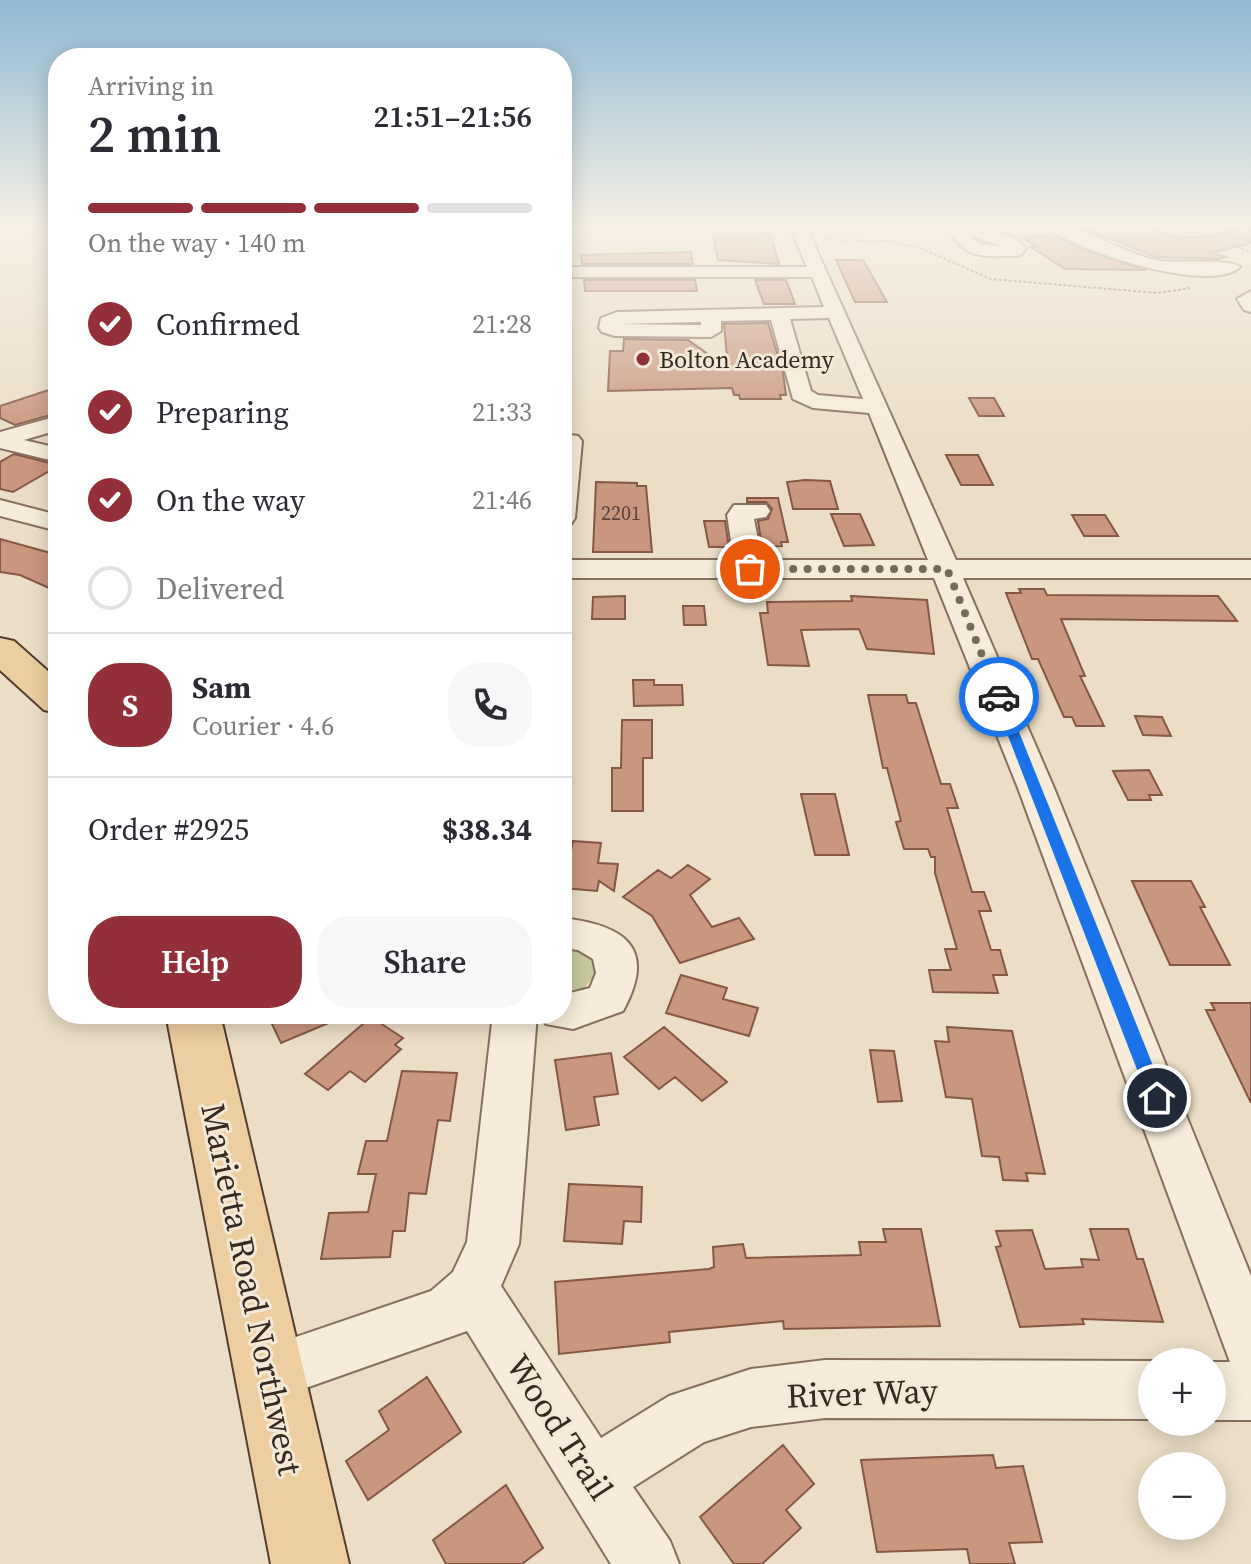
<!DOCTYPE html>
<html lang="en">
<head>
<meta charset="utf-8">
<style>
	:root { --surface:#fff; --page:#f7f7f7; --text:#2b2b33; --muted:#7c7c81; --line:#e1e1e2; --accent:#932f39 }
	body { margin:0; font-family:"Source Serif 4",serif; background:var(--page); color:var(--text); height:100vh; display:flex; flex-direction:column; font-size:30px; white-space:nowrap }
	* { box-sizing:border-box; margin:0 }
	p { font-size:26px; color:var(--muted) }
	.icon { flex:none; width:44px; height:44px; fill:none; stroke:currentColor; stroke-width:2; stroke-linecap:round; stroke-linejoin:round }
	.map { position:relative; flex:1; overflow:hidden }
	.drawer { position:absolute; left:48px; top:48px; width:524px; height:976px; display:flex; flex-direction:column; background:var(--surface); border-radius:32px; box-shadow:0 4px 20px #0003 }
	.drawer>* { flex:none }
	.fabs { position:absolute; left:1138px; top:1348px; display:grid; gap:16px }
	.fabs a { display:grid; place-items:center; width:88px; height:88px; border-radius:50%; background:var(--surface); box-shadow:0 4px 20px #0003; font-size:40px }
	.pin { position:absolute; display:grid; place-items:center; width:68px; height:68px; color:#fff; margin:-34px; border:4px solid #fff; border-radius:50%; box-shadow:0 2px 8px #0007 }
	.courier { position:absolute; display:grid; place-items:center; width:80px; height:80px; margin:-40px; border:6px solid #1a73e8; border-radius:50%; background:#fff; color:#222; box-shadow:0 2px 10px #0007 }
	.summary em { font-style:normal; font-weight:600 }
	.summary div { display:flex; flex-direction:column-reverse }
	.summary { display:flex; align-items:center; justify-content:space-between; height:136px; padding:0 40px }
	h1 { font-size:52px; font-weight:600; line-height:60px }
	.bar { display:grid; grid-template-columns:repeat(4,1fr); gap:12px 8px; align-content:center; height:96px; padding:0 40px }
	.bar i { height:10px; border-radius:6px; background:var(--line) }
	.bar .current { background:var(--accent) }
	.bar p { grid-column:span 4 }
	.line { display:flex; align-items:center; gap:20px; padding:0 40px; border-top:2px solid var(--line) }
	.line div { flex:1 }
	.round { display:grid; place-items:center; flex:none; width:84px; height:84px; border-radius:32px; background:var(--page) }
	ol { padding:0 40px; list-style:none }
	li { display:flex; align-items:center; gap:24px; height:88px }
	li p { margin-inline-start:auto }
	li .icon { padding:8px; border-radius:50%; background:var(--accent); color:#fff; stroke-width:4 }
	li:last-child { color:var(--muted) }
	li i { width:44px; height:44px; border:4px solid var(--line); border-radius:50% }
	.button { display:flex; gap:16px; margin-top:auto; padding:16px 40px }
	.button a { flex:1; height:92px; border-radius:32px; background:var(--accent); color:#fff; font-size:32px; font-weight:600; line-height:92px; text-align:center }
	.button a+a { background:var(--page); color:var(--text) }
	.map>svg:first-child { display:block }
</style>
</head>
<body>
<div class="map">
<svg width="1251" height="1564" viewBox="0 0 1251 1564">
	<rect width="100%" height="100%" fill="#ecdec6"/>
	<!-- green -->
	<path fill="#c9ca9b" d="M562,947L584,948L598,971L584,988L562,991Z"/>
	<!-- building -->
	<path fill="#c9967e" stroke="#855844" stroke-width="2" d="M711,224H758L761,233H770L779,264L718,260Z
		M1112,224H1133L1181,238L1218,235L1251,226V243L1212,253L1226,257L1219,259L1156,257L1086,229Z
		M1054,235L1081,249L1146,270L1065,269L1031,247H1037L1021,237Z
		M691,252L693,264H582L581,255Z
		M836,260H863L887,302H855Z
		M584,280H695L697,291H585Z
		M755,280H786L795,304H764Z
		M768,323L783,373L786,395H780L781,399H740L739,395H734L732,388L608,391L610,351H623L624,339L688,340L728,368L724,324Z
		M58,387V413L15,425L0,418V406Z
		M969,398H994L1004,416H979Z
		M14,454L58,465V466L13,492L0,489V462Z
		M946,455H978L993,485H961Z
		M805,480L830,481L838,509H793L787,482Z
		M596,482L637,483V486H646L652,552H593Z
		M747,498H778L788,542H781L782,546L762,547L758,521L768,519L772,509L766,502H747Z
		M831,514H860L874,545L844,546Z
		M1072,515H1105L1118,536H1084Z
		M704,521H725L729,547H709Z
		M0,539L58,555V592L20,575L0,572Z
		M1019,589H1044L1047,595L1218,596L1237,621L1061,619L1085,676H1080L1104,726H1076L1072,717H1064L1038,659H1032L1006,593H1021Z
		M625,596V619H592L593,597Z
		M851,596L927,600L934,654L867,649L859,629L801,630L809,666L768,665L760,613H768L767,602L852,601Z
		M683,606H704L706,625H684Z
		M633,680H654V685H682L683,705L634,706Z
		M868,695H906L908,703H916L941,784H950L958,808H947L972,892H984L991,911H979L991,950H1000L1007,975H993L998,993L933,992L929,970H951L945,949H957L935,873V857H931L928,849H904L896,822L901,821L887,768H883Z
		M1135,716L1162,717L1171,736L1143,735Z
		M622,720H652V758H643V811H612V768H621Z
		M1149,770L1162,795H1149L1151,800H1128L1113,771Z
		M801,794H835L849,855H815Z
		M573,841L601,843L598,863L618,864L614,891L599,881L597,891L563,888Z
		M688,865L710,879L690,895L712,927L739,918L754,939L680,963L652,916L623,897L658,870L671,878Z
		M1132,881H1191L1205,907H1200L1230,965H1170Z
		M681,975L727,988L723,999L758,1008L749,1036L666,1013Z
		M1211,1003H1251V1103L1206,1010H1215Z
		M291,1014H350L281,1043L271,1022Z
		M371,1017L403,1038L395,1045L401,1049L365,1082L350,1071L328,1090L305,1074Z
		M664,1027L727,1082L702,1101L675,1077L659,1089L624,1057Z
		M947,1027L1012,1031L1045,1174L1026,1173L1028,1181L1003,1180L999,1157L982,1156L972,1099L946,1097L935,1041L949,1042Z
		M870,1050L894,1051L902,1101L878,1102Z
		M611,1053L618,1094L594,1097L599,1125L566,1130L555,1060Z
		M402,1071L457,1073L450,1121L438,1120L426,1194L409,1193L405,1231H393L390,1257L321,1259L329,1213L368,1212L376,1174H358L366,1141H387Z
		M569,1184L642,1187L641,1222L624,1221L622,1244L564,1241Z
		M883,1229H921L940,1326L784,1329L783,1321L669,1332L670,1342L559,1354L555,1282L709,1269L714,1267L713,1247L743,1244L746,1258L861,1255L859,1242H886Z
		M1090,1229H1128L1137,1259H1143L1163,1322L1082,1319L1084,1324L1020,1327L996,1247L1001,1246L996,1231L1032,1230L1045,1269L1083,1267L1081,1259L1099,1260Z
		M427,1377L461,1432L368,1500L346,1461L389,1430L379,1411Z
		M783,1445L814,1484L786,1510L801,1528L762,1564H734L700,1517Z
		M993,1455L996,1468L1023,1466L1042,1542L1009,1543L1015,1564H970L967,1549L877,1552L861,1460Z
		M506,1485L543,1548L522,1564H446L433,1540Z"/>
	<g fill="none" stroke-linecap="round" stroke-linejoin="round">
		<!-- minor casing -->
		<g stroke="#876f5d" stroke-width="4">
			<path id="minor" d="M789,224H805L956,560H1251V578H963L1054,788L1251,1276V1420H1212V1362H1230L1018,788L934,578H562V560H734L727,515L734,505H766L770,511L766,517L754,519L762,560H928L869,413L813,408L793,399L771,320L721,321V331L711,337L615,336L602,332L599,328L601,318L617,312L824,307L812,277H562V267H807ZM829,318L863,399L818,395L811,391L790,319ZM701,322V325L620,324Z
				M943,224C969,223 1006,228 1026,248L1021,255L1015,256C996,256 972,259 959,244C952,237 950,230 943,224ZM969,235L1000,246L980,244Z
				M1045,224C1080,222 1119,252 1155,260C1173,264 1231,258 1240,267C1211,295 1071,251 1045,224Z
				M1176,224H1240C1226,236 1190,236 1176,224Z
				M1251,291V312L1244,310L1237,299Z
				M58,416V430L24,440L58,448V462L0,448V432Z
				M562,434L578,436L582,441L575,518L571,524L562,526Z
				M0,500L58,515V531L0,516Z
				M562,918C624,925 658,947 623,1011L573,1029L546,1024L541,1014H562V995L590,988L596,973L593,959L578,950L562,948Z
				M493,1014H537L519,1244L501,1286L601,1438L669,1396L751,1369L825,1360L1152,1361V1419L825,1418L751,1427L704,1442L633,1487L670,1541L679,1564H611L467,1331L269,1401L249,1393L241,1373L249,1353L431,1291L453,1272L467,1242Z"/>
		</g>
		<!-- major casing -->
		<g stroke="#553e31" stroke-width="4">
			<path id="major" d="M0,638L14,641L58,680V713L44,710L0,670Z
				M166,1014H220L349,1564H271Z"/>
		</g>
		<!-- path -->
		<path stroke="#876f5d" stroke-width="2" stroke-dasharray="3 2" stroke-linecap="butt" d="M826,240L887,241L918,247L991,279L1158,293L1190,288
			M1227,244L1251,252"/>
		<!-- minor -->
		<use href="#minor" fill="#f7ecd9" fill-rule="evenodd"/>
		<!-- major -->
		<use href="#major" fill="#edcea0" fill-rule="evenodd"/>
	</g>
	<!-- sky -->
	<linearGradient id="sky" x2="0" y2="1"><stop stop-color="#8eb9d4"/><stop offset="0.51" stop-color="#f6f0e5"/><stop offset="1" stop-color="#f6f0e5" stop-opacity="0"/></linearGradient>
	<rect width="1251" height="443" fill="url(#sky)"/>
	<!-- route -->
	<path fill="#1a73e8" d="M999,693L1005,697L1166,1098L1163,1103L1157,1105L1148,1098L993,697Z"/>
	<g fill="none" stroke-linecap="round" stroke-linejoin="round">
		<!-- done -->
		<path stroke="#77685a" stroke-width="8" stroke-dasharray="0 14.4" d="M750,569H947L999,697"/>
	</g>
	<!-- markers -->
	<circle fill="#932f39" stroke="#f4e9d6" stroke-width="3" cx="643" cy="359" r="8"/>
	<g text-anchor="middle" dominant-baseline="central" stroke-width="6" stroke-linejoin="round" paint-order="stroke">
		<!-- far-number labels -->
		<g font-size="20" fill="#5c4438">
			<text x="621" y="513">2201</text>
		</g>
		<!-- far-poi labels -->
		<g font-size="24" fill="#382920" stroke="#f4e9d6" text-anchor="start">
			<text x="659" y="359">Bolton Academy</text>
		</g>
		<!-- near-street labels -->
		<g font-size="34" fill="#382920" stroke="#f4e9d6">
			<text transform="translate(252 1289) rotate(78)">Marietta Road Northwest</text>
			<text transform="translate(862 1393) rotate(-2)">River Way</text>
			<text transform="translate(560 1427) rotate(57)">Wood Trail</text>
		</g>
	</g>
</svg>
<div class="fabs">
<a>+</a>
<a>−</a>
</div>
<div class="pin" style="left:750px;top:569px;background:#ea580c"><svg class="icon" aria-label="bag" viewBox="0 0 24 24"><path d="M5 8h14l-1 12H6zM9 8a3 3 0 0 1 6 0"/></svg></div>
<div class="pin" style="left:1157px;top:1098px;background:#1f2937"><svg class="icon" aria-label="home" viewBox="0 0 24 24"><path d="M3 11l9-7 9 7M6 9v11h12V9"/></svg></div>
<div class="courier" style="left:999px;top:697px"><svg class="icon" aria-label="car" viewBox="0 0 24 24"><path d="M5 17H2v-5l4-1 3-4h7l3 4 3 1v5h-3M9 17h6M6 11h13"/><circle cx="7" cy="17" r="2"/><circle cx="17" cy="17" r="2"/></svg></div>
<section class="drawer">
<div class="summary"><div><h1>2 min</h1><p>Arriving in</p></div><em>21:51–21:56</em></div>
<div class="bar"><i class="current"></i><i class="current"></i><i class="current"></i><i></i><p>On the way · 140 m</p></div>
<ol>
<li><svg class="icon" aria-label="check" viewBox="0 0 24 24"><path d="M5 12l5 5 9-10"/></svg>Confirmed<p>21:28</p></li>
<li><svg class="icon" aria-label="check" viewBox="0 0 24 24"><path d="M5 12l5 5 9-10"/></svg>Preparing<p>21:33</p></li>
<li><svg class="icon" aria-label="check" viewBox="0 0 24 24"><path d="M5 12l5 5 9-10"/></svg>On the way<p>21:46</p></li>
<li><i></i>Delivered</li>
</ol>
<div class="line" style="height:144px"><b class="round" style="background:var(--accent);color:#fff">S</b><div><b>Sam</b><p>Courier · 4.6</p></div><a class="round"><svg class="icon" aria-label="phone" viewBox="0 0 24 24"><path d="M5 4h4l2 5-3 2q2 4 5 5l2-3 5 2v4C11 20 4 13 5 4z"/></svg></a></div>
<div class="line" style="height:104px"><div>Order #2925</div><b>$38.34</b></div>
<div class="button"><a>Help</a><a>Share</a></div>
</section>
</div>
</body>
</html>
